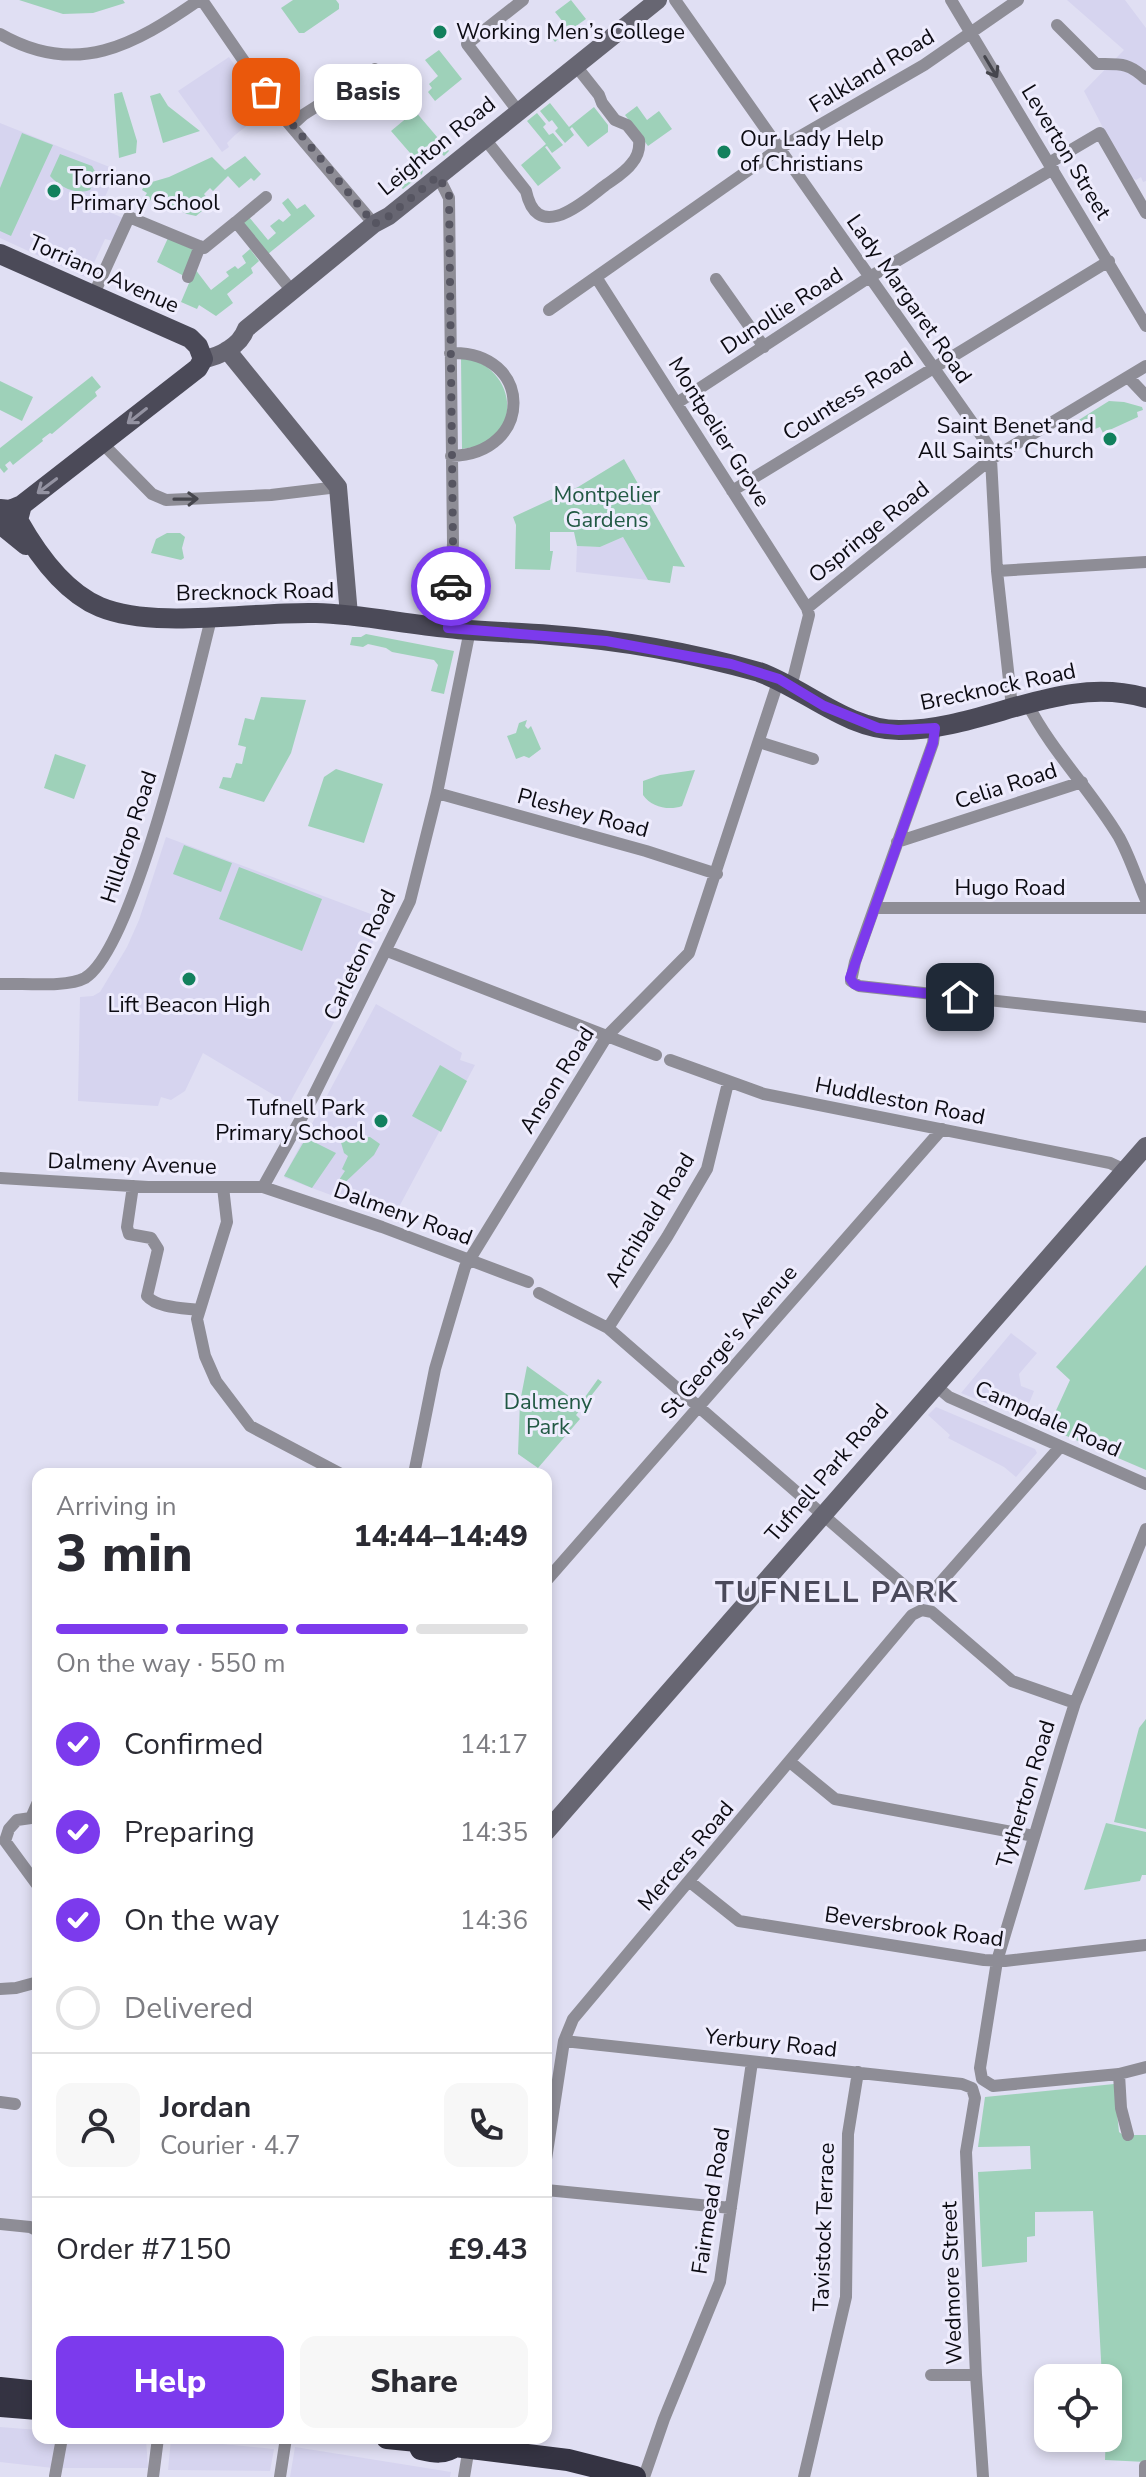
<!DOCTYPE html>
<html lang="en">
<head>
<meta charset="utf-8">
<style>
	:root { --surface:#fff; --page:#f7f7f7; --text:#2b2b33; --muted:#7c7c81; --line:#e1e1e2; --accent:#7c3aed }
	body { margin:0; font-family:"Nunito Sans",sans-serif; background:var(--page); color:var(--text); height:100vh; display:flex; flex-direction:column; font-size:30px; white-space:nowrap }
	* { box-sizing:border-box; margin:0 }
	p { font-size:26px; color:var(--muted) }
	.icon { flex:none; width:44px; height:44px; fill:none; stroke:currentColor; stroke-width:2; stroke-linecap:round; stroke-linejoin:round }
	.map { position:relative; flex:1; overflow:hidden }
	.panel { position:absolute; left:32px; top:1468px; width:520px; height:976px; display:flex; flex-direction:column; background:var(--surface); border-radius:16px; box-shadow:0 4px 12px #0003 }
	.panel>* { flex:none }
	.fabs { position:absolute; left:1034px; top:2364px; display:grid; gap:16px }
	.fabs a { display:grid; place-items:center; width:88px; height:88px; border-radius:16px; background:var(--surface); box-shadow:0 4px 12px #0003; font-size:40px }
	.pin { position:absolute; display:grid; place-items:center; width:68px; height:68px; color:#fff; margin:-34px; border-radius:16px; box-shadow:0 4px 12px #0006 }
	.courier { position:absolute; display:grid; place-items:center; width:80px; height:80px; margin:-40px; border:6px solid #7c3aed; border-radius:50%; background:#fff; color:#222; box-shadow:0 2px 10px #0007 }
	.bubble { position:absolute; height:56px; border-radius:16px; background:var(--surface); box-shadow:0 4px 12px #0003; font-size:26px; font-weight:800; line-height:56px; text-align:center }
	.head em { font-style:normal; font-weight:800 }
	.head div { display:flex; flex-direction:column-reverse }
	.head { display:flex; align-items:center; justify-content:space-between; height:136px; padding:0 24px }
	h1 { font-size:52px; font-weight:800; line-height:60px }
	.bar { display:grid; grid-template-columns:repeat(4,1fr); gap:12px 8px; align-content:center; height:96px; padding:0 24px }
	.bar i { height:10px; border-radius:6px; background:var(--line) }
	.bar .selected { background:var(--accent) }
	.bar p { grid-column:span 4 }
	.line { display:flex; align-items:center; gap:20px; padding:0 24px; border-top:2px solid var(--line) }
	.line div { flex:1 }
	.round { display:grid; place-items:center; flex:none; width:84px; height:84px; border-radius:16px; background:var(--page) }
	ol { padding:0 24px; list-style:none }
	li { display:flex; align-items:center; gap:24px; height:88px }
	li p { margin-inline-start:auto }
	li .icon { padding:8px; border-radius:50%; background:var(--accent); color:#fff; stroke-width:4 }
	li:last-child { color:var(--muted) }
	li i { width:44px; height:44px; border:4px solid var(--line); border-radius:50% }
	.action { display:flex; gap:16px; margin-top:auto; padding:16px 24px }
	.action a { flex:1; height:92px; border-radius:16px; background:var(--accent); color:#fff; font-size:32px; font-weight:800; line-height:92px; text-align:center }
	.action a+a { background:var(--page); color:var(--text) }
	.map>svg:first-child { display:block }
</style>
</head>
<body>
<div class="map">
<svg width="1146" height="2477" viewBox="0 0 1146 2477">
	<rect width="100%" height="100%" fill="#e0dff3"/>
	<!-- built -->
	<path fill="#d6d4ef" d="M1067,0H1125L1146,28V181L1143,182L1141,177L1136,180L1128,176L1084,91L1124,50Z
		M229,57L266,111L235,135L227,143L229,147L222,152L178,91Z
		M0,123L117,170L100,208L123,218L113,241L105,239L87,278L0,238Z
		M623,537L648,580L576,572L577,546L600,547Z
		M166,837L384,919L331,1028L289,1104L203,1053L185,1091L171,1100L161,1097L158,1106L78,1101L80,997L93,996L100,992L127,947L139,920Z
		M376,1004L462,1053L460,1060L475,1065L393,1218L285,1178L284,1176Z
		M1011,1333L1037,1353L1019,1374L1021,1386L1034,1391L1024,1416L1048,1428L961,1393Z
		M936,1407L1035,1449L1037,1453L1016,1477L1004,1467L948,1438L950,1435L928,1415Z
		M0,2427L38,2430V2438L146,2439L148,2468H53L0,2462Z
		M171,2439L274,2449L270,2471L168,2470Z
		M295,2447L451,2472L450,2477H290Z"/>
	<!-- green -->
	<path fill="#9ed1b9" d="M19,0H123L125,3L93,13L63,14Z
		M293,0H336L339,4V9L304,33H299L281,8Z
		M571,0L586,19L569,31L567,30L555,42L549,34L563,22L555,12Z
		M439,50L462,79L435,101L428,92L432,88L429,84L438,76L425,60Z
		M122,92L137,141L136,153L119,158L114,94Z
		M160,93L168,106L200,131L163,143L150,96Z
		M550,103L569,127L594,107L608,125V132L588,147L572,127L570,129L574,135L565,143L555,131L558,128L552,120L549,122L540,111Z
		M637,106L647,120L659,111L672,129L648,146L625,115Z
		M415,111L449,151L444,156L441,153L423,168L418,164L423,170L422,174L403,189L397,184L410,174L407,169L417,161L391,131Z
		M537,113L546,124L543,127L549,135L553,133L563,145L552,153L547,146L545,147L561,168L538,186L521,165L546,144L527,121Z
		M22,133L53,145L11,236L0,231V188Z
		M60,154L92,166L97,175L90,190C75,195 60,187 50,176Z
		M245,156L261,174L254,181L251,178L239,188L228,176L213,191L210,188L204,194L209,200L205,203L208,206L196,216L187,214L152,197L150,201L144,198L147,193L142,190L145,184L169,177L212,157L225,170Z
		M288,198L297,209L305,204L315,216L268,254L242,222L249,217L268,240L276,233L270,226L279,219L283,222L291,215L282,203Z
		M168,238L194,250L184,276L157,262Z
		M250,249L259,261L251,268L253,273L227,294L233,303L216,316L199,305L197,309L181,302L195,269L211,290L229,276L226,272L235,266L238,269L246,263L242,256Z
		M461,358C508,361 527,424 481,445C476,447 468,448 462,449Z
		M92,376L101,387L95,392L97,396L52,434L50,433L42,439L43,441L13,465L10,461L5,465L8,469L4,473L0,468V448Z
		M0,381L33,397L22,421L0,410Z
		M1109,401L1124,402L1142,407L1143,410L1137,412L1138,417L1103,433L1100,427L1080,435L1074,423Z
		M624,459L685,567L673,566L670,583L648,580L623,537L600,547L577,546L574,532H550V551H553L550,570L515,569L516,525L513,517L578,487Z
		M167,533H180L185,537L182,548L184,558L181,560L151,553L156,539Z
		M366,634L454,651L444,694L431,691L438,665L434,660L392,652L386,648L368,644L363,647L350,645L352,637H361Z
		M261,697L306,700L291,753L264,802L219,788L223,777L231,778L236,763L242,764L246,747L238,745L245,718L254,720Z
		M527,720L525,726L528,729L531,726L541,749L529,758L524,756L516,759L507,736L516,733L519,723Z
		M55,754L86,765L74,799L44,788Z
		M336,769L383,784L364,843L308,826L324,777Z
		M695,770L682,806C669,811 651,807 643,795V781L660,775Z
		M184,845L232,863L221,892L173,874Z
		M239,867L322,899L302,951L219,919Z
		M440,1065L467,1081L441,1132L412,1116Z
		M346,1129L355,1138L370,1137L380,1144L374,1155L338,1189L335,1186L345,1171L342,1169L348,1156L344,1153L338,1132Z
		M306,1138L336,1153L312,1188L284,1176Z
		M1146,1265V1470L1048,1428L1070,1380L1056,1367Z
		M527,1366L580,1404L598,1379L602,1382L576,1415L580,1419L538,1468L518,1454L520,1402Z
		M1146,1719V1829L1114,1822L1139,1728Z
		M1106,1823L1146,1832V1875H1142L1140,1881L1084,1890Z
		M1114,2084L1119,2132L1123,2135H1146V2462L1105,2460L1108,2378H1102L1093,2211L1035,2212V2236L1027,2237V2262L982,2267L978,2172L1031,2169L1030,2146L978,2147L985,2097Z"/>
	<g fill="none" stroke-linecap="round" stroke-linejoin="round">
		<!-- street -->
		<path stroke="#8e8d96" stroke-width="12" d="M202,0L279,112L374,224
			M675,0L988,445L991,459L997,571L1012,707
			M951,0L1146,326
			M1057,25L1096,64C1120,64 1128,62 1146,79
			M0,34C77,78 134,45 199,0
			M518,111L467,44L523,0
			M291,126L303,115L375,69
			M485,139L526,191C537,243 581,204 603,187C612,180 625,173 632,163C638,156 640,149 639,140L627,125L615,120L602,103L599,95L576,66
			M1049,163L1100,133L1146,213
			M438,176L449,198L453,543L448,628
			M236,222L266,197
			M188,277L200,246
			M596,277L807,608
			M716,279L764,347
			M93,296L129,217L204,248L236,222L292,291
			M549,310L780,148L924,65L1018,0
			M450,353C534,350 535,454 451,456
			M1128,377L1146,396
			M677,403L868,278L1053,169
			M102,443L152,494L166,500L271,495L338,487
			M732,491L1109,261
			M997,571L1146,562
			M791,687L809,615L807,608L991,459L1146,366
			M1027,703C1052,752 1091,790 1119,837C1130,857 1137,880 1146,900
			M935,728L933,743L855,962L851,981L859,986L1146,1017
			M759,742L813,759
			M437,793L646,851L717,874
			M897,842L1082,782
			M875,908H1146
			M387,951L656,1055
			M0,984C22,983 67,988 85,978C135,948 195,681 212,615
			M670,1060L764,1094L1110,1163L1125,1170
			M0,1178L148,1187H263L382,1227L528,1282
			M133,1186L127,1227L129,1234L151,1238L158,1249L147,1296C157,1308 184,1308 199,1310
			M223,1187L227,1222L197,1319L205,1356L216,1381L250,1426L341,1474
			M263,1187L313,1097L410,901L437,793L470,630
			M539,1293L608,1328L915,1595L933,1591L1060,1447
			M608,1328L667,1237L707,1169L728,1083
			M936,1386L949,1397L1146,1484
			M414,1474L435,1369L465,1267L607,1036L689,953L779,679
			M1146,1529L1075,1703L1062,1744L997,1961L980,2068L982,2079L993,2086L1119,2074L1146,2067
			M546,1581L942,1129
			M790,1762L835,1799L1034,1836
			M5,1841L38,1886
			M5,1841L9,1829L17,1820L31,1818L38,1802
			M690,1882L739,1921L984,1960L1005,1961L1146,1945
			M0,1989L16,1988L38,1982
			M564,2041L962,2084L972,2088L975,2098L966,2152L976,2375L983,2477
			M1119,2074L1121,2108L1128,2135
			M0,2102L15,2104
			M546,2159L564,2041L573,2019L912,1615L922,1610L932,1612L1012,1681L1075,1703
			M546,2190L731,2208
			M0,2224L30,2227L38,2231
			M931,2375H976
			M55,2476L62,2438
			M153,2477L158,2438
			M280,2477L286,2438
			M464,2477L469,2447
			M644,2477L664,2419L720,2282L752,2062
			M804,2477L846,2297L848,2134L858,2072
			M1145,2477V2466"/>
		<!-- secondary -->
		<path stroke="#676672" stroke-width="18" d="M227,350L338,487L349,615
			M203,359C219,357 240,346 246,329L374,224L389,216L658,0
			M546,1832L1146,1146"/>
		<!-- primary -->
		<path stroke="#4b4a58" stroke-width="20" d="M0,254L190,338L198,346L203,359L198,368L22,505L10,510L0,509
			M22,505L18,520C36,552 64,592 100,607C156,630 253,611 316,613C360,614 404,624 448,628C482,632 516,632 551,635C620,640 692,653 759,672C806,689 847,730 899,730C983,731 1061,673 1146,698
			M0,524L26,545"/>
		<!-- highway -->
		<path stroke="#343342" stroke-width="22" d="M0,2388L38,2392
			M0,2406L38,2409
			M387,2438L417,2441L421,2449C434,2452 445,2454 455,2446
			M444,2438L455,2446L568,2460L635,2477"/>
	</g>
	<!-- one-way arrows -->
	<defs><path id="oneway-shaft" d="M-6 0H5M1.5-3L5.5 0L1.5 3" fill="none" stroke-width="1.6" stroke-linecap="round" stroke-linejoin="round" transform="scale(2)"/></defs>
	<g stroke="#46464d">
		<use href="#oneway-shaft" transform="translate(991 67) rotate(59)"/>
		<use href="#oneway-shaft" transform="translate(186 499) rotate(-1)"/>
	</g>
	<g stroke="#9493a2">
		<use href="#oneway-shaft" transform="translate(137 416) rotate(142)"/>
		<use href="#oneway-shaft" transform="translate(47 486) rotate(143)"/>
	</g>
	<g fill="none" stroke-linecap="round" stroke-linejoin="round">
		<!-- done -->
		<path stroke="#565561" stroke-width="8" stroke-dasharray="0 14.4" d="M266,92L374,224L389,216L438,176L449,194L453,543L451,586"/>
		<!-- route -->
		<path stroke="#7c3aed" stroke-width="10" d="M451,586L448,628L606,641L731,664L779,679L824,706L878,728L898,730L935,728L933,743L850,978L854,984L859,986L960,997"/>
	</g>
	<!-- markers -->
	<g fill="#12805d" stroke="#eeecfd" stroke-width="3">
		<circle cx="440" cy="32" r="8"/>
		<circle cx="724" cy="152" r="8"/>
		<circle cx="54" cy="191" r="8"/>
		<circle cx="1110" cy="439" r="8"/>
		<circle cx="189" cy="979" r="8"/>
		<circle cx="381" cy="1121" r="8"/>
	</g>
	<g text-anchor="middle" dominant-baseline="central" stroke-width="6" stroke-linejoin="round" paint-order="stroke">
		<!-- poi labels -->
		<g font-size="22" fill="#0c0b12" stroke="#eeecfd" text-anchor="start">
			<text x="456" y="32">Working Men’s College</text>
			<text x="740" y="139">Our Lady Help<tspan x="740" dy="25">of Christians</tspan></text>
			<text x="70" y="178">Torriano<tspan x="70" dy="25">Primary School</tspan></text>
			<text x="1094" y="426" text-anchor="end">Saint Benet and<tspan x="1094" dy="25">All Saints' Church</tspan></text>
			<text x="189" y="1005" text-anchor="middle">Lift Beacon High</text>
			<text x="365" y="1108" text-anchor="end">Tufnell Park<tspan x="365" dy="25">Primary School</tspan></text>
		</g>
		<!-- street labels -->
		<g font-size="22" fill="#0c0b12" stroke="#eeecfd">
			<text transform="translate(872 71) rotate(-31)">Falkland Road</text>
			<text transform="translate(437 146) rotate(-39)">Leighton Road</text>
			<text transform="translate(1066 152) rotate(59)">Leverton Street</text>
			<text transform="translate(104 274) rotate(24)">Torriano Avenue</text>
			<text transform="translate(909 299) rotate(55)">Lady Margaret Road</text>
			<text transform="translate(782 311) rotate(-33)">Dunollie Road</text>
			<text transform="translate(848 396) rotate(-32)">Countess Road</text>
			<text transform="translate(719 432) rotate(58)">Montpelier Grove</text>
			<text transform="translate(869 532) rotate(-39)">Ospringe Road</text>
			<text transform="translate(255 592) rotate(-1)">Brecknock Road</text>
			<text transform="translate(998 687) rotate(-12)">Brecknock Road</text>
			<text transform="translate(1006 786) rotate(-18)">Celia Road</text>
			<text transform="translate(583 813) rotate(15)">Pleshey Road</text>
			<text transform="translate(129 837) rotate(-72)">Hilldrop Road</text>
			<text x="1010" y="888">Hugo Road</text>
			<text transform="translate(360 955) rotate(-65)">Carleton Road</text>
			<text transform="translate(557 1080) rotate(-58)">Anson Road</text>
			<text transform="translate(900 1101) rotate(11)">Huddleston Road</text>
			<text transform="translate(132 1164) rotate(2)">Dalmeny Avenue</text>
			<text transform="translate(403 1214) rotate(20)">Dalmeny Road</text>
			<text transform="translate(650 1220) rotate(-59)">Archibald Road</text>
			<text transform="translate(729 1342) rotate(-49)">St George's Avenue</text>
			<text transform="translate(1048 1419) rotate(24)">Campdale Road</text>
			<text transform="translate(827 1473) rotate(-49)">Tufnell Park Road</text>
			<text transform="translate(1026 1794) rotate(-73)">Tytherton Road</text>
			<text transform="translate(686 1856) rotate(-50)">Mercers Road</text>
			<text transform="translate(914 1927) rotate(8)">Beversbrook Road</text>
			<text transform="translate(771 2043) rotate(6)">Yerbury Road</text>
			<text transform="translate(711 2201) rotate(-81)">Fairmead Road</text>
			<text transform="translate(824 2227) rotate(-88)">Tavistock Terrace</text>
			<text transform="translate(952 2283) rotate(-92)">Wedmore Street</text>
		</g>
		<!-- park labels -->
		<g font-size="22" fill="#225944" stroke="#eeecfd">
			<text x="607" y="495">Montpelier<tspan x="607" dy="25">Gardens</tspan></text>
			<text x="548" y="1402">Dalmeny<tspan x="548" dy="25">Park</tspan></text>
		</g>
		<!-- district labels -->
		<g font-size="30" font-weight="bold" letter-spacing="2" fill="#4a495a" stroke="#eeecfd">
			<text x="837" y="1592">TUFNELL PARK</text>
		</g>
	</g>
</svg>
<div class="fabs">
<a><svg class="icon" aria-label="locate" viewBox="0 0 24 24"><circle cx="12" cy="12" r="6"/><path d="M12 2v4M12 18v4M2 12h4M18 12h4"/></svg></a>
</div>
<div class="pin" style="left:266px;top:92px;background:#ea580c"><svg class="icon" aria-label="bag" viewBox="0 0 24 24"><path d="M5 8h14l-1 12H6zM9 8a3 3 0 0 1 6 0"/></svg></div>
<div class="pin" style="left:960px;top:997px;background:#1f2937"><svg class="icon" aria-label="home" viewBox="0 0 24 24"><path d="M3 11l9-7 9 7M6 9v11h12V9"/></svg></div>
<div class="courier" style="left:451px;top:586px"><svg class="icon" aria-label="car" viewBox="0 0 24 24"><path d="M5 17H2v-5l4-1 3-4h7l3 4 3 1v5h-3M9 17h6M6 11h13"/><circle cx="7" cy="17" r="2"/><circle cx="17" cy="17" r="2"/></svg></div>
<div class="bubble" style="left:314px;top:64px;width:108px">Basis</div>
<section class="panel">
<div class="head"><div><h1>3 min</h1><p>Arriving in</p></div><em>14:44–14:49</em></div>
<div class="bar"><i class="selected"></i><i class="selected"></i><i class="selected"></i><i></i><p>On the way · 550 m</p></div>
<ol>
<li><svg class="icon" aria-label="check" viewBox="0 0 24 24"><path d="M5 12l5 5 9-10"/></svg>Confirmed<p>14:17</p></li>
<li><svg class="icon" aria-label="check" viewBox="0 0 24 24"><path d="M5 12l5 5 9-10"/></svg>Preparing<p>14:35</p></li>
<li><svg class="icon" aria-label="check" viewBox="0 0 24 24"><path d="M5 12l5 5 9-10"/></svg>On the way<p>14:36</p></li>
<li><i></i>Delivered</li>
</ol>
<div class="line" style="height:144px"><a class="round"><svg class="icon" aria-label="person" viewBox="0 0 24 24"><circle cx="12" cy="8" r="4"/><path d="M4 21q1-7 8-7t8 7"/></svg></a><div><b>Jordan</b><p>Courier · 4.7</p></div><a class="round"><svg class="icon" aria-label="phone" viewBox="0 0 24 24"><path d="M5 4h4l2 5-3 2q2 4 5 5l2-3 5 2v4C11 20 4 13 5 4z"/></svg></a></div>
<div class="line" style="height:104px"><div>Order #7150</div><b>£9.43</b></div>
<div class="action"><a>Help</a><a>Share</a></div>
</section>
</div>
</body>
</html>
